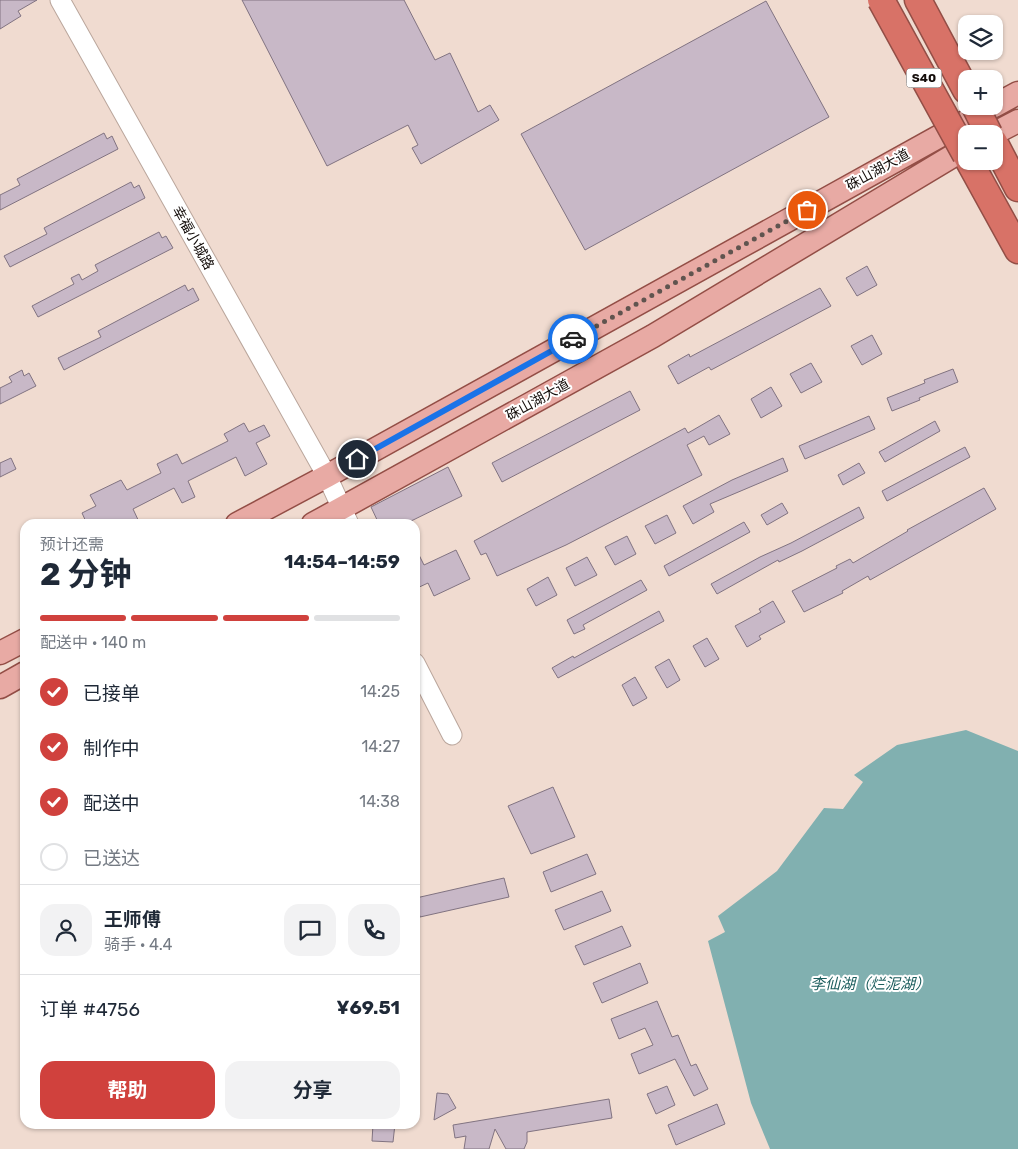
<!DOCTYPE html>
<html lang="zh">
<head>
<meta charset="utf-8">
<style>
	:root { --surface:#fff; --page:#f2f2f3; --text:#1f2937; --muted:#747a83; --line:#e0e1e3; --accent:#d0413d }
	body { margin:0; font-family:Rubik,"Noto Sans SC",sans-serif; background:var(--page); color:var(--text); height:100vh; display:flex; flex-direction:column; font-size:19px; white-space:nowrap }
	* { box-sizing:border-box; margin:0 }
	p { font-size:16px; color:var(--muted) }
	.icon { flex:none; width:28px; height:28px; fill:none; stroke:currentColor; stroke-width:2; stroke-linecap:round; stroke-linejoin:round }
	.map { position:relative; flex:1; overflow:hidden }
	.drawer { position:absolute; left:20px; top:519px; width:400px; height:610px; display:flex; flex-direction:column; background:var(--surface); border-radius:15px; box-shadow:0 1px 4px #0004 }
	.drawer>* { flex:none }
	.controls { position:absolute; left:958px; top:15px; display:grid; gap:10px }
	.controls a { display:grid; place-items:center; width:45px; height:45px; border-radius:10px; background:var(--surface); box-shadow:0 1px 4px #0004; font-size:25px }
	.pin { position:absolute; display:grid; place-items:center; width:42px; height:42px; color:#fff; margin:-21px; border:2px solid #fff; border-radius:50%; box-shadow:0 1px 5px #0007 }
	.courier { position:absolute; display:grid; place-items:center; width:50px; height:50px; margin:-25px; border:4px solid #1a73e8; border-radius:50%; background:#fff; color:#222; box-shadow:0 1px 6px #0007 }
	.overview em { font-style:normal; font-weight:700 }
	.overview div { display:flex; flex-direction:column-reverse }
	.overview { display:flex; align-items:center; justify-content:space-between; height:85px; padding:0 20px }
	h1 { font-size:32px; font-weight:700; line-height:38px }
	.bar { display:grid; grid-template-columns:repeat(4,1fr); gap:8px 5px; align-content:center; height:60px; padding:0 20px }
	.bar i { height:6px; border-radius:4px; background:var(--line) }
	.bar .current { background:var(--accent) }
	.bar p { grid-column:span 4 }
	.line { display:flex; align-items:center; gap:12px; padding:0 20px; border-top:1px solid var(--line) }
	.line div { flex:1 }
	.round { display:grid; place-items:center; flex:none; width:52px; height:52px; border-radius:15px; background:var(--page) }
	ol { padding:0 20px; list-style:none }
	li { display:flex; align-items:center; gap:15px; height:55px }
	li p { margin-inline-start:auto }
	li .icon { padding:5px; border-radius:50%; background:var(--accent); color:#fff; stroke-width:4 }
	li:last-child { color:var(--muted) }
	li i { width:28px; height:28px; border:2px solid var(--line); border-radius:50% }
	.action { display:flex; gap:10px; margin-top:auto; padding:10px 20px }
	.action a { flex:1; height:58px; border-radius:15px; background:var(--accent); color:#fff; font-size:20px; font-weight:700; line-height:58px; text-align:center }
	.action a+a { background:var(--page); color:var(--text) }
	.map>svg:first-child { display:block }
</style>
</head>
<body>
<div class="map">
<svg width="1018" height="1149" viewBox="0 0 1018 1149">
	<rect width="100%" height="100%" fill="#f0dbd0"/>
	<!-- water -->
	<path fill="#81b0b0" d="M966,730L1018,751V1149H770L751,1103L708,941L725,932L718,916L777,871L824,808L843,809L863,782L854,775L897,745Z"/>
	<!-- building -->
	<path fill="#c8b8c7" stroke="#817381" d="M0,0H37L18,11L21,16L0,29Z
		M242,0H404L435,60L450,53L478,112L490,105L499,120L421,164L412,148L418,145L408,125L327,166Z
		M766,1L829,117L585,250L521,134Z
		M104,133L107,139L112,136L118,149L0,210V195L20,185L17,179Z
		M131,182L134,188L139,185L145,198L10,267L4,256L47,234L44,228Z
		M159,232L162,238L166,236L173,248L38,317L32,306L74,284L71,278L79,274L82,280L98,271L95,265Z
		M867,266L877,285L857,296L846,278Z
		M185,285L188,291L193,288L199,300L64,370L58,358L101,337L98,331Z
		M820,288L831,306L711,370L709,367L678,384L668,366L689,354L690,357Z
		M872,335L882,354L862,365L851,346Z
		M811,363L822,382L801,393L790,374Z
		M953,369L958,382L919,398L920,400L892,411L887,398L925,383L924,380Z
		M22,370L24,376L29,373L36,386L0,404V388L12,382L9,377Z
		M771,387L782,406L761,418L751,399Z
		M630,391L640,410L502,482L492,463Z
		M719,415L730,434L709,445L704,436L687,445L702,475L566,545L497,576L486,553L481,555L474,541L685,428L688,433Z
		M869,416L875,429L805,459L799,446Z
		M935,421L940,431L885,462L879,452Z
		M244,423L249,432L264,425L270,436L256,443L267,464L245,476L236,457L188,481L195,497L182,503L174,488L133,509L140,524H87L82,513L96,506L90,495L121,480L127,490L161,473L157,464L177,454L182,464L228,441L224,434Z
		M965,447L970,457L887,501L882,491Z
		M11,458L16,469L0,477V463Z
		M783,458L788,471L710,504L714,512L693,524L683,506L732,480Z
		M859,463L865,473L843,485L838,475Z
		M448,467L462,496L405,524H379L371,507Z
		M984,488L996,509L870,580L868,576L842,591L843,593L804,612L792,591L837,568L836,566L850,559L853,563L908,531L907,530Z
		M782,503L788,513L767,525L761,515Z
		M859,507L864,518L802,551L779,562L778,560L717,594L711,584L760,557L791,543Z
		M667,515L676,533L655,544L645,526Z
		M744,522L750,532L669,576L664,566Z
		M627,536L636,554L615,565L605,547Z
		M415,547L424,565L456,550L470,579L434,596L428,583L415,589Z
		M587,557L597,575L575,586L566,568Z
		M548,577L557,595L536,606L527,589Z
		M641,580L647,590L583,625L585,629L574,634L567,620Z
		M773,601L785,622L759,636L761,639L747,647L735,626L761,612L759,609Z
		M659,611L664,621L558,678L552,668L573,656L574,658Z
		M707,638L719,659L705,667L693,646Z
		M669,659L680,680L667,688L655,667Z
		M635,677L647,698L633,706L622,685Z
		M553,787L575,837L531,854L508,806Z
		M587,854L596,874L551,892L543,872Z
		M504,878L509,897L420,917L416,898Z
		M602,891L611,911L564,930L555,910Z
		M622,926L631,946L584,965L575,946Z
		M640,963L648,983L602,1003L593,983Z
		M657,1001L672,1037L678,1035L691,1066L696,1064L708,1089L694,1096L675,1059L639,1074L631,1054L653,1045L645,1028L619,1039L611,1019Z
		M667,1086L675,1105L656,1114L647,1094Z
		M437,1093L448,1094L456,1108L434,1120Z
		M609,1099L612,1118L527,1132V1142L524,1149H506L495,1129L489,1149H464L466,1136L455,1138L453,1125Z
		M717,1104L725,1124L676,1145L668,1125Z
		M373,1124H395L393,1142L372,1141Z"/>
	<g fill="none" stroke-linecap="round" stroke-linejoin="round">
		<!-- minor casing -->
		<g stroke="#baa69c" stroke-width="21">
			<path id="minor" d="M60,0L327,476L349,524
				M415,663L452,735"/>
		</g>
		<!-- major casing -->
		<g stroke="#934e46" stroke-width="25">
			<path id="major" d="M994,106L1018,93
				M993,134L1018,121
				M237,524L327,476L994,106
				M313,524L653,336L966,148
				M0,653L25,640
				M0,687L25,673"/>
		</g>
		<!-- highway casing -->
		<g stroke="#934e46" stroke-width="29">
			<path id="highway" d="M918,0L966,90
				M994,142L1018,188
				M969,161L1018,250"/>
		</g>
		<!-- minor -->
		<use href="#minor" stroke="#fff" stroke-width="19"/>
		<!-- major -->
		<use href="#major" stroke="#e8aaa4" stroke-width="22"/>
		<!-- highway -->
		<use href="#highway" stroke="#d87267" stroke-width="26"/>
		<!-- highway-bridge casing -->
		<g stroke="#934e46" stroke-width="29" stroke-linecap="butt">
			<path id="highway-bridge" d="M881,0L966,155
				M975,106L989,134"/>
		</g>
		<!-- highway-bridge -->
		<use href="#highway-bridge" stroke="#d87267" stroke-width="26"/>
	</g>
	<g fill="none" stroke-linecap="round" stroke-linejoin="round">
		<!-- done -->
		<path stroke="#60544f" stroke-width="5" stroke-dasharray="0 9" d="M573,339L807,210"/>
		<!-- route -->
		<path stroke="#1a73e8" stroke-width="6" d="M357,459L573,339"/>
	</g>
	<g text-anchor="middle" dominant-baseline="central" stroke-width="4" stroke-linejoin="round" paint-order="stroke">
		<!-- shield labels -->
		<rect fill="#fff" stroke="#5a5553" stroke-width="1" x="906.5" y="68.5" width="35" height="19" rx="4"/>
		<g font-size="12" font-weight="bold" fill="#130c09">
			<text x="924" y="78">S40</text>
		</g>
		<!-- street labels -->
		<g font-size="14" fill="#130c09" stroke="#fff">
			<text transform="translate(878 170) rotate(-29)">硃山湖大道</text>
			<text transform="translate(193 238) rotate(61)">幸福小城路</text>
			<text transform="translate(538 400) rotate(-29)">硃山湖大道</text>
		</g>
		<!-- water labels -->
		<g font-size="15" font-style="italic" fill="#1b5d5d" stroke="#fff">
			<text x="870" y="984">李仙湖（烂泥湖）</text>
		</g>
	</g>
</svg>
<div class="controls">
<a><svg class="icon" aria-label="layers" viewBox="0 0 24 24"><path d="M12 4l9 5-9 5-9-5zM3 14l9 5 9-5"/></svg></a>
<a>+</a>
<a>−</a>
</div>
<div class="pin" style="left:807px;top:210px;background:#ea580c"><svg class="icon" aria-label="bag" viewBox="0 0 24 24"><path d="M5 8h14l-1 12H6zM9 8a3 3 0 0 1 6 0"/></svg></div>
<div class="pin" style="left:357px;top:459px;background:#1f2937"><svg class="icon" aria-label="home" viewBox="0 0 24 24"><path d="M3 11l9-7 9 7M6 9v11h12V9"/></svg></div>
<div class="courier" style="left:573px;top:339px"><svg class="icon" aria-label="car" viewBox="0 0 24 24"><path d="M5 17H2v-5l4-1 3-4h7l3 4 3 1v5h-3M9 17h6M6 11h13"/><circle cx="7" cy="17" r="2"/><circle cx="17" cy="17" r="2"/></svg></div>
<section class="drawer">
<div class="overview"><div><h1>2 分钟</h1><p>预计还需</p></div><em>14:54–14:59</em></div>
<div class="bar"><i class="current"></i><i class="current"></i><i class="current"></i><i></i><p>配送中 · 140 m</p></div>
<ol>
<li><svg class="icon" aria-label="check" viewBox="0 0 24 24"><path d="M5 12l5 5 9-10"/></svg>已接单<p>14:25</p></li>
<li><svg class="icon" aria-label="check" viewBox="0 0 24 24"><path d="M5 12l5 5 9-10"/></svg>制作中<p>14:27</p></li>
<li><svg class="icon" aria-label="check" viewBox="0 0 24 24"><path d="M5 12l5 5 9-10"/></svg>配送中<p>14:38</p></li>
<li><i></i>已送达</li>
</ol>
<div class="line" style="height:90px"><a class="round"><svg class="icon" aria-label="person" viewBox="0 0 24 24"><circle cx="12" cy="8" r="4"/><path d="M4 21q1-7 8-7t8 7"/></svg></a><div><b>王师傅</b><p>骑手 · 4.4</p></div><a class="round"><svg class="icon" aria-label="chat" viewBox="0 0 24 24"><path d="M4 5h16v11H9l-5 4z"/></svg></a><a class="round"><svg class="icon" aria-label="phone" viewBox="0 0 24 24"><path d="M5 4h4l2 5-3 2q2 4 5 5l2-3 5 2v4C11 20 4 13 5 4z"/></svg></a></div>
<div class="line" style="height:65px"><div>订单 #4756</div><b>¥69.51</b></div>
<div class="action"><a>帮助</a><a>分享</a></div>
</section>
</div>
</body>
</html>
